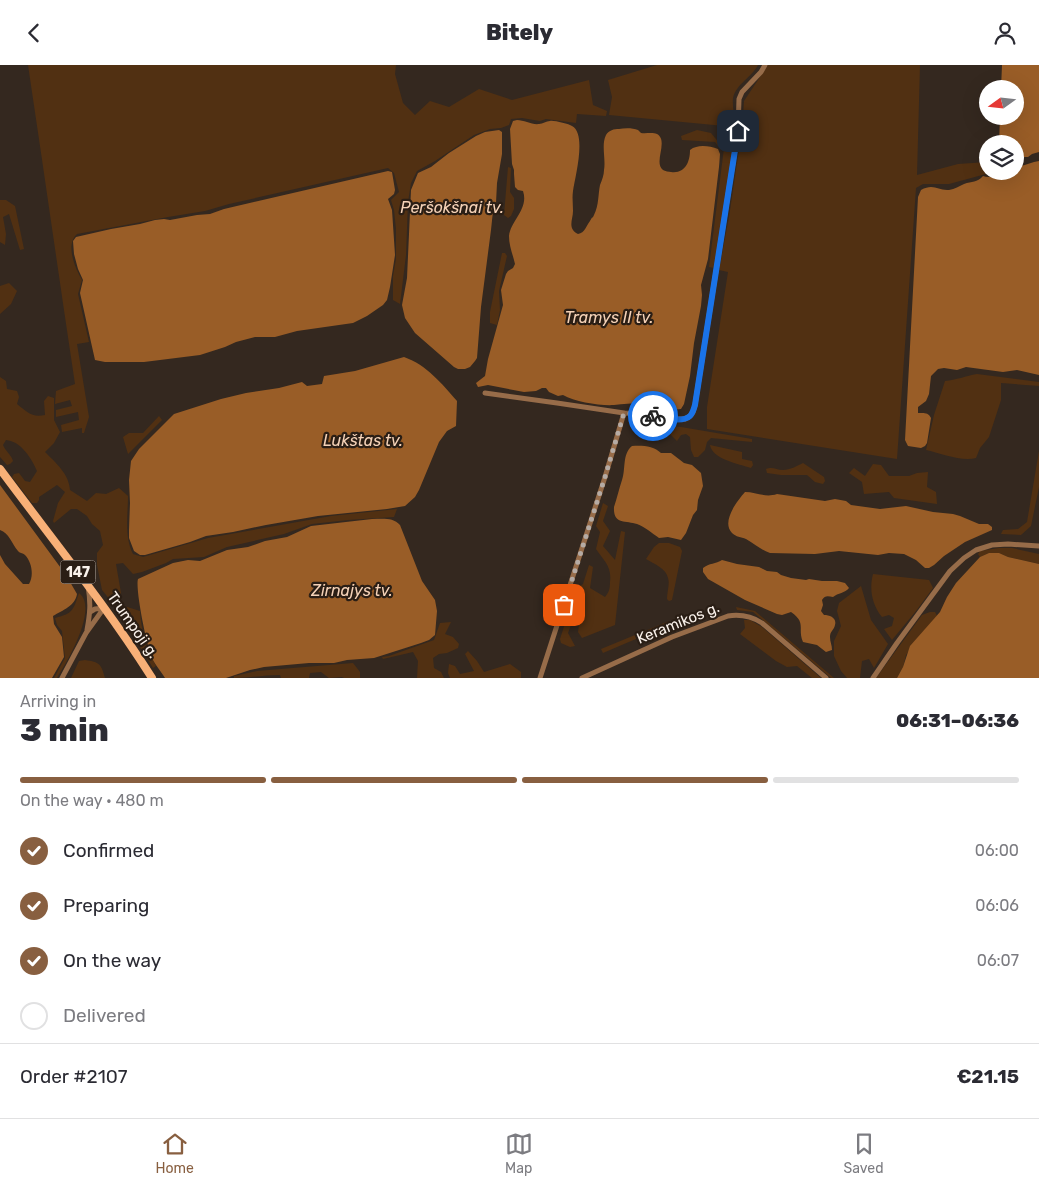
<!DOCTYPE html>
<html lang="en">
<head>
<meta charset="utf-8">
<style>
	:root { --surface:#fff; --page:#f7f7f7; --text:#2b2b33; --muted:#7c7c81; --line:#e1e1e2; --accent:#885f40 }
	body { margin:0; font-family:Rubik,sans-serif; background:var(--page); color:var(--text); height:100vh; display:flex; flex-direction:column; font-size:19px; white-space:nowrap }
	* { box-sizing:border-box; margin:0 }
	p { font-size:16px; color:var(--muted) }
	.icon { flex:none; width:28px; height:28px; fill:none; stroke:currentColor; stroke-width:2; stroke-linecap:round; stroke-linejoin:round }
	.map { position:relative; height:613px; overflow:hidden }
	.panel { display:flex; flex-direction:column; background:var(--surface); flex:1 }
	.panel>* { flex:none }
	.needle { width:32px; rotate:255deg }
	.fabs { position:absolute; left:979px; top:15px; display:grid; gap:10px }
	.fabs a { display:grid; place-items:center; width:45px; height:45px; border-radius:50%; background:var(--surface); box-shadow:0 5px 20px #0002; font-size:25px }
	.pin { position:absolute; display:grid; place-items:center; width:42px; height:42px; color:#fff; margin:-21px; border-radius:10px; box-shadow:0 2px 8px #0006 }
	.courier { position:absolute; display:grid; place-items:center; width:50px; height:50px; margin:-25px; border:4px solid #1a73e8; border-radius:50%; background:#fff; color:#222; box-shadow:0 1px 6px #0007 }
	.headline em { font-style:normal; font-weight:800 }
	.headline div { display:flex; flex-direction:column-reverse }
	.headline { display:flex; align-items:center; justify-content:space-between; height:85px; padding:0 20px }
	h1 { font-size:32px; font-weight:800; line-height:38px }
	.bar { display:grid; grid-template-columns:repeat(4,1fr); gap:8px 5px; align-content:center; height:60px; padding:0 20px }
	.bar i { height:6px; border-radius:4px; background:var(--line) }
	.bar .selected { background:var(--accent) }
	.bar p { grid-column:span 4 }
	.line { display:flex; align-items:center; gap:12px; padding:0 20px; border-top:1px solid var(--line) }
	.line div { flex:1 }
	ol { padding:0 20px; list-style:none }
	li { display:flex; align-items:center; gap:15px; height:55px }
	li p { margin-inline-start:auto }
	li .icon { padding:5px; border-radius:50%; background:var(--accent); color:#fff; stroke-width:4 }
	li:last-child { color:var(--muted) }
	li i { width:28px; height:28px; border:2px solid var(--line); border-radius:50% }
	header { display:flex; justify-content:space-between; align-items:center; height:65px; padding:0 20px; background:var(--surface); font-size:22px; font-weight:800 }
	.menu { display:flex; justify-content:space-around; align-items:center; height:70px; border-top:1px solid var(--line); background:var(--surface); font-size:14px; color:var(--muted) }
	.menu a { display:grid; justify-items:center; gap:2px }
	.menu .selected { color:var(--accent) }
	.map>svg:first-child { display:block }
</style>
</head>
<body>
<header><svg class="icon" aria-label="back" viewBox="0 0 24 24"><path d="M15 5l-7 7 7 7"/></svg>Bitely<svg class="icon" aria-label="person" viewBox="0 0 24 24"><circle cx="12" cy="8" r="4"/><path d="M4 21q1-7 8-7t8 7"/></svg></header>
<div class="map">
<svg width="1039" height="613" viewBox="0 0 1039 613">
	<rect width="100%" height="100%" fill="#34281f"/>
	<!-- green -->
	<path fill="#513012" d="M28,0H396L395,9L403,38L415,50L430,36L449,42L479,24L512,35L589,15L593,40L607,46L606,51L577,49L576,58L546,54L540,56L522,53L511,54L509,60L501,63L490,64L474,70L435,96L417,106L411,118L408,137L406,190L400,239L393,235V211L396,194V164L394,145L391,135L399,127L394,108L388,103L229,139L205,146L168,152L77,169C65,180 75,203 82,215L78,229L89,277L77,279L89,352L84,368H82V363L62,367L61,360L79,355L78,347L56,352V345L72,341L70,335L55,339L56,326L75,319C59,213 44,106 28,0Z
		M657,0H758C752,12 736,19 733,33C732,39 735,55 735,62L609,50L612,32L608,15Z
		M768,0H920L917,110L958,99L987,97L988,106H997L949,119H923L916,123L897,394L707,364V342L728,207L719,205L729,152L742,65L744,36Z
		M697,65L711,68L720,79L718,81L715,77L682,75L681,71Z
		M728,80L733,81L714,203L709,202L724,83Z
		M508,102L511,103L510,127L514,133V144L511,151L508,153L504,150Z
		M0,135H6L15,141L24,184L20,185L9,149L3,152L6,169L5,180L0,177Z
		M502,188H505L507,191L499,226L500,245L497,260L490,258V247Z
		M9,218L17,226L11,239L0,249V221Z
		M977,309L1039,317V321L1001,318V335L989,372L980,383L976,393C962,397 940,388 926,385L934,350L945,316C956,315 966,311 977,309Z
		M0,312L6,316L7,324L17,326L19,332L17,339C27,347 32,353 45,350L44,336L48,331L54,333V355L60,367L54,378L45,387C56,398 69,409 70,425L87,436L96,428L106,429L119,423L128,431C128,450 124,471 133,489L143,492L208,473L331,451L397,444L394,452L348,455L312,459L284,469L227,482L204,492L173,494L166,498L142,507L133,509L123,498L116,499L121,528L117,536H111L102,525L97,500V488L103,480L100,466L92,459L87,451L77,444H71L54,458L53,456L58,438L65,427L57,420L39,432V435L37,438H32L12,412L14,409L19,408L25,416L30,417L37,406C32,394 21,376 6,375L3,380C5,386 11,389 13,396L10,399L7,400L0,392Z
		M159,351L162,355L128,389L123,372L129,368H143Z
		M640,358L681,362L752,374V377L711,373L707,377L705,385L698,392H694L691,385L690,372L686,369L681,370L677,376L669,368L649,364L647,371L641,370L639,365Z
		M710,380L742,387V394L752,396L753,400L751,403C739,399 712,394 710,380Z
		M1039,386V422L1031,461L1021,470L1001,469L1003,465L1018,464L1027,457Z
		M803,398L824,412L825,416L823,419L815,417L807,410H781L767,408L766,404C773,401 776,405 783,405C790,405 797,401 803,398Z
		M873,399L881,400L889,411H909L917,408L928,407L927,422L936,427L937,439L894,433L889,427L864,429L862,417L849,408L854,403L865,411Z
		M603,438L608,441L603,456L610,466L603,481L615,495L621,466L625,467L615,560L582,573L578,567L583,531L578,522L583,519L589,500L593,502L590,523L605,532C609,527 610,524 610,517C612,501 604,496 596,484L600,467L596,461Z
		M659,478H669L680,482L682,486L672,535L669,536L667,534C667,527 670,519 668,513C666,503 654,499 646,494L654,482Z
		M999,483H1012L1039,489V499L1008,492L999,488H989L980,492L978,489L980,486Z
		M873,509L929,515L933,523L916,546L892,575L884,564L892,561L894,553L889,550L882,552C872,540 869,524 873,509Z
		M861,521L871,555L888,579L874,603L869,594L862,596L860,613H847L841,606L834,591V576L841,561L837,546L839,538Z
		M79,528C99,543 67,597 57,613H54L65,593L62,566L57,560L55,553C74,548 73,545 79,528Z
		M124,541L140,546C141,565 147,585 156,601L153,603L117,545Z
		M736,542L755,546L834,613H831L753,547L737,545Z
		M570,543L576,547L568,568L575,581L570,582L561,578L560,574Z
		M930,547H935L937,551L920,571L906,590L903,602L897,613H876L922,550Z
		M744,555H750L762,562L821,613H812L797,601L787,602L776,596L740,569L745,563Z
		M669,556L671,559L603,588L601,584Z
		M451,557L445,569L453,572L459,579L458,583L447,588L439,589L433,593L434,603L441,607L444,613H417L418,596L413,587L383,594L382,592L389,591L434,575L440,558Z
		M468,586L477,596L484,607L510,599L521,607V613H450L448,608L449,599L455,601L460,609L474,606L465,589Z
		M85,595C100,597 101,599 105,613H71L79,596Z
		M353,598L360,607V613H344L342,612L329,613L321,607L310,608L309,613H281L280,610C264,610 250,613 234,613V611L257,606Z"/>
	<!-- water -->
	<path fill="#995d27" d="M1002,0H1039V87L1032,89L1028,92H1024L1015,90V79H999L1000,51H1015V24H1001Z
		M517,55C524,55 532,60 539,59C543,59 546,56 550,56C553,55 569,59 572,61C587,69 575,112 573,126C572,133 573,139 573,146C573,155 567,163 578,169C585,168 586,161 590,156C594,149 591,156 594,150C599,140 598,130 600,120C602,115 604,110 604,105C606,94 601,80 606,70C609,65 614,64 619,64C625,63 633,63 638,65C639,66 640,67 641,68C646,69 652,67 657,69C669,76 653,97 663,105C665,106 669,107 671,107C685,109 690,97 690,85C698,79 709,81 718,84L720,89L719,102L708,194L701,220L702,230L701,241L694,278L690,311L684,339L681,344C671,346 663,341 654,340C650,339 646,339 642,338C632,338 623,339 614,340C601,341 575,337 563,330L558,331L549,327L546,323H542L536,326L524,327L488,320L478,322L476,318L485,311L488,294L503,240L501,225L506,209L508,206L513,203L515,199C513,190 509,181 509,171C511,155 529,144 523,126L518,125L515,122L514,109V105L512,99L510,64L513,56Z
		M499,65L502,67V89L497,118L496,138L493,146L491,165L481,242L477,293L475,296L470,302L465,304H458L454,302L415,268L405,253L402,240L407,213L411,125L418,108L431,102L449,88L476,71L485,67Z
		M1039,96V310L1017,305L1003,307L966,302L957,305L944,303L938,304L931,311L929,329L926,336L918,342V348C924,348 928,347 931,353L927,378L925,381L921,383L908,381L905,375L918,132L921,125C934,118 938,126 949,125C955,124 959,121 964,119C972,116 977,118 983,111C993,115 1004,106 1015,106V103L1034,97Z
		M388,106L392,107L395,125L394,129L388,134L392,145L395,190L390,222L387,235L383,240L367,251L353,258L297,266L275,272H255L236,277L225,282L200,290L144,297H105L95,295L80,228L83,215L78,204L74,189L73,176L76,172L111,164L140,159L155,155L164,154L170,155L197,150L210,149L224,144Z
		M404,292C427,300 442,319 457,336L456,361L447,366L439,377L419,425L415,432L405,441L387,444L318,451L266,460L233,467L206,471L190,477L145,490H140L134,486L129,473V465L130,438L129,415L131,396L139,384L174,349L221,334L246,328L279,323L302,317L307,321L322,319L324,311L355,306Z
		M632,381C642,380 654,381 661,388H671L684,398L692,400L701,408L703,421L698,435L697,445L693,450L686,468L681,475L668,472L659,473C652,468 645,462 637,459C626,455 613,460 614,442C617,433 619,424 622,415C626,404 622,389 632,381Z
		M0,420L66,510L77,529C75,541 63,545 53,551L54,559L62,572L64,592L52,613H0V490L5,499L23,519H29C34,511 32,497 25,490C21,487 21,489 18,486C12,479 9,468 0,465Z
		M745,427C756,427 765,433 777,429L825,436L835,434L846,436L851,440L880,444L906,441L933,447L953,449L960,451L979,459H988L992,462V465L965,477L944,491L934,500L929,503H925L916,495L904,489L889,488L878,490L839,486L815,489L770,488C761,485 755,479 746,474C741,472 736,472 732,468C721,457 737,436 745,427Z
		M372,454C382,454 393,452 400,460L422,516L435,535L437,546L435,570L429,575L421,578L374,593L347,595L334,598H309L264,602L250,605L226,613H165C161,606 155,600 152,593C147,582 135,524 138,514L173,498L188,495L200,496L227,485L248,482L265,476L287,472L311,461Z
		M989,488H999L1008,492L1039,499V613H897L903,602L910,581L940,547L947,532L956,518L980,492Z
		M722,495L737,499L759,502L767,506L777,507L781,510L791,513L806,515L809,514L822,516H837L845,518L849,523C845,528 838,528 833,532C828,531 825,530 822,535L823,540L821,546L824,550C830,550 837,553 835,560C834,565 830,566 830,572C830,577 832,580 832,585L826,587L817,580L803,577C797,563 807,558 791,547L782,550L777,549L745,535L708,514L703,507V503C709,498 716,499 722,495Z"/>
	<g fill="none" stroke-linecap="round" stroke-linejoin="round">
		<!-- minor -->
		<path stroke="#976c49" stroke-width="5" d="M485,328L557,338L624,348L639,349L673,354H685L690,351L693,347L695,340L738,66L739,34L742,27L761,7L765,0
			M90,547L95,544L104,543
			M87,565C90,549 91,538 88,521
			M62,613L86,568L104,543
			M540,613L605,412L624,348
			M582,613L672,572L728,551C741,549 751,551 762,558L826,613
			M873,613L897,578L950,506L964,493L976,485L992,480L1008,479L1039,481"/>
		<!-- primary -->
		<path stroke="#f8b077" stroke-width="8" d="M0,404C51,473 106,540 152,613"/>
	</g>
	<g fill="none" stroke-linecap="round" stroke-linejoin="round">
		<!-- done -->
		<path stroke="#b5aba4" stroke-width="5" stroke-dasharray="0 9" d="M564,540L605,412L624,348L653,351"/>
		<!-- route -->
		<path stroke="#1a73e8" stroke-width="6" d="M653,351C663,353 683,358 690,351C693,348 694,343 695,340L738,66"/>
	</g>
	<g text-anchor="middle" dominant-baseline="central" stroke-width="4.5" stroke-linejoin="round" paint-order="stroke">
		<!-- shield labels -->
		<rect fill="#2a1e15" stroke="#bcb2ab" stroke-width="1" x="60.5" y="495.5" width="35" height="23" rx="4"/>
		<g font-size="14" font-weight="bold" fill="#faf2eb">
			<text x="78" y="507">147</text>
		</g>
		<!-- street labels -->
		<g font-size="15" fill="#faf2eb" stroke="#2a1e15">
			<text transform="translate(678 558) rotate(-22)">Keramikos g.</text>
			<text transform="translate(133 560) rotate(55)">Trumpoji g.</text>
		</g>
		<!-- water labels -->
		<g font-size="16" font-style="italic" fill="#f5d2b7" stroke="#2a1e15">
			<text x="452" y="142">Peršokšnai tv.</text>
			<text x="609" y="252">Tramys II tv.</text>
			<text x="363" y="375">Lukštas tv.</text>
			<text x="352" y="525">Zirnajys tv.</text>
		</g>
	</g>
</svg>
<div class="fabs">
<a><svg class="needle" viewBox="-14 -14 28 28"><path d="M0-13l5 13h-10z" fill="#e53935"/><path d="M0 13l5-13h-10z" fill="#7c7c81"/></svg></a>
<a><svg class="icon" aria-label="layers" viewBox="0 0 24 24"><path d="M12 4l9 5-9 5-9-5zM3 14l9 5 9-5"/></svg></a>
</div>
<div class="pin" style="left:564px;top:540px;background:#ea580c"><svg class="icon" aria-label="bag" viewBox="0 0 24 24"><path d="M5 8h14l-1 12H6zM9 8a3 3 0 0 1 6 0"/></svg></div>
<div class="pin" style="left:738px;top:66px;background:#1f2937"><svg class="icon" aria-label="home" viewBox="0 0 24 24"><path d="M3 11l9-7 9 7M6 9v11h12V9"/></svg></div>
<div class="courier" style="left:653px;top:351px"><svg class="icon" aria-label="bike" viewBox="0 0 24 24"><circle cx="6" cy="16" r="4"/><circle cx="18" cy="16" r="4"/><path d="M6 16l4-8h5l3 8M10 8l3 8H6M13 5h3"/></svg></div>
</div>
<section class="panel">
<div class="headline"><div><h1>3 min</h1><p>Arriving in</p></div><em>06:31–06:36</em></div>
<div class="bar"><i class="selected"></i><i class="selected"></i><i class="selected"></i><i></i><p>On the way · 480 m</p></div>
<ol>
<li><svg class="icon" aria-label="check" viewBox="0 0 24 24"><path d="M5 12l5 5 9-10"/></svg>Confirmed<p>06:00</p></li>
<li><svg class="icon" aria-label="check" viewBox="0 0 24 24"><path d="M5 12l5 5 9-10"/></svg>Preparing<p>06:06</p></li>
<li><svg class="icon" aria-label="check" viewBox="0 0 24 24"><path d="M5 12l5 5 9-10"/></svg>On the way<p>06:07</p></li>
<li><i></i>Delivered</li>
</ol>
<div class="line" style="height:65px"><div>Order #2107</div><b>€21.15</b></div>
</section>
<nav class="menu">
<a class="selected"><svg class="icon" aria-label="home" viewBox="0 0 24 24"><path d="M3 11l9-7 9 7M6 9v11h12V9"/></svg>Home</a>
<a><svg class="icon" aria-label="map" viewBox="0 0 24 24"><path d="M3 6l6-2 6 2 6-2v14l-6 2-6-2-6 2zM9 4v14M15 6v14"/></svg>Map</a>
<a><svg class="icon" aria-label="saved" viewBox="0 0 24 24"><path d="M7 4h10v16l-5-4-5 4z"/></svg>Saved</a>
</nav>
</body>
</html>
